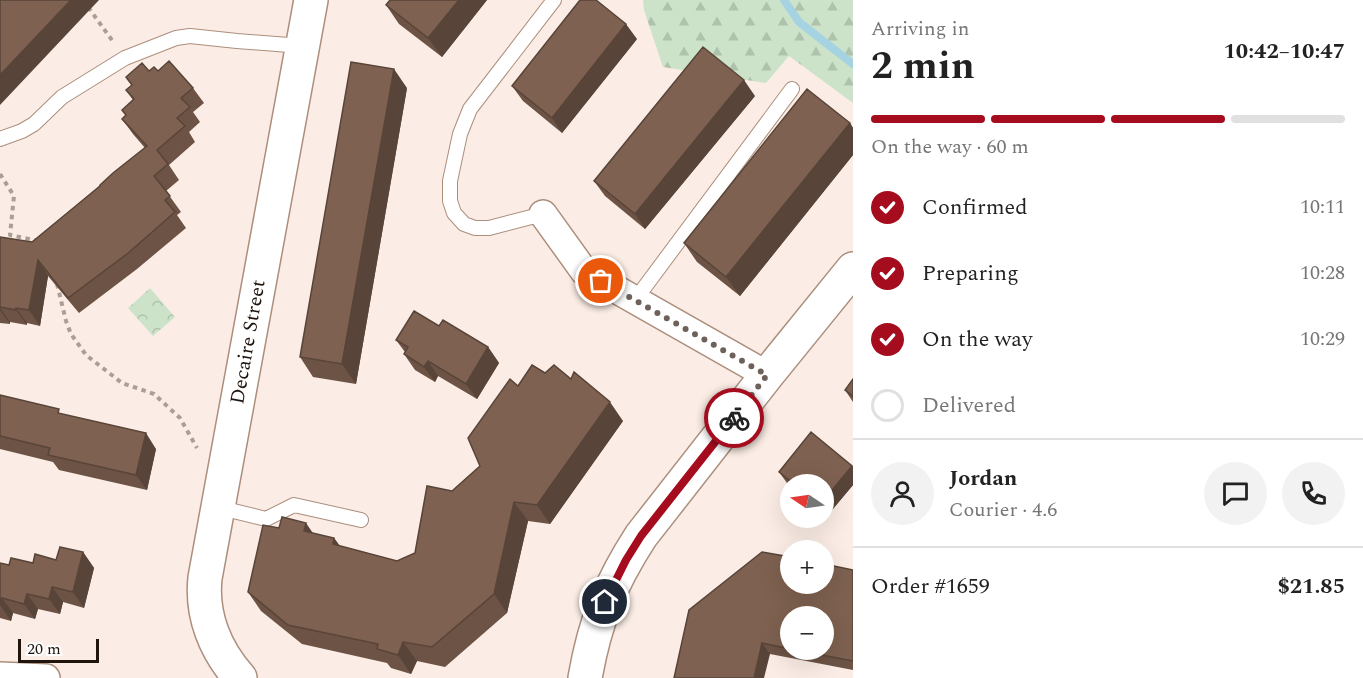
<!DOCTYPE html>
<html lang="en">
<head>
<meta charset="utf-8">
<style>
	:root { --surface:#fff; --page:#f2f2f2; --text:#222; --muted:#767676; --line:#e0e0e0; --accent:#a50c1e }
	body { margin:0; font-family:Spectral,serif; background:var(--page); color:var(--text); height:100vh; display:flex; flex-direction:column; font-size:22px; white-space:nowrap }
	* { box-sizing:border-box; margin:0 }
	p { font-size:20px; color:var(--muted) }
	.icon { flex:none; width:33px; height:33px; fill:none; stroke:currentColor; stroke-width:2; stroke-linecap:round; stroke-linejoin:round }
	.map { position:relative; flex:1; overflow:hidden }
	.drawer { display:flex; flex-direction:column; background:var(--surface); width:510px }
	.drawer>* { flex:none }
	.needle { width:39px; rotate:283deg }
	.fabs { position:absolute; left:780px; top:474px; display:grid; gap:12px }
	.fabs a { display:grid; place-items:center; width:54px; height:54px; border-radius:50%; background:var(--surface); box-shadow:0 6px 24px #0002; font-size:30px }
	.scale { position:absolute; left:18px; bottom:15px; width:81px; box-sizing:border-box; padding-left:6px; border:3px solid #20150e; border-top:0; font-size:16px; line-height:21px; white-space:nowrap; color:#20150e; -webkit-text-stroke:4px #fff; paint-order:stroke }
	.pin { position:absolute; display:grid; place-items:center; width:51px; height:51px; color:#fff; margin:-26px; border:3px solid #fff; border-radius:50%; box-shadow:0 2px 6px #0007 }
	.courier { position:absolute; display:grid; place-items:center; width:60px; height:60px; margin:-30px; border:4px solid #a50c1e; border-radius:50%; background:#fff; color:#222; box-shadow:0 2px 8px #0007 }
	.summary em { font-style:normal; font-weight:700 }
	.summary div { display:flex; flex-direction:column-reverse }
	.summary { display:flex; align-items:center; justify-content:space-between; height:102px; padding:0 18px }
	h1 { font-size:39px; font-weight:700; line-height:45px }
	.bar { display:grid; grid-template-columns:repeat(4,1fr); gap:9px 6px; align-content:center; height:72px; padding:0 18px }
	.bar i { height:8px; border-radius:4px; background:var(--line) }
	.bar .on { background:var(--accent) }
	.bar p { grid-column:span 4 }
	.line { display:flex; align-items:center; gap:15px; padding:0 18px; border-top:2px solid var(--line) }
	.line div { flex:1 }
	.round { display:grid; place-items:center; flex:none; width:63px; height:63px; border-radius:32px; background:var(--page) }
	ol { padding:0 18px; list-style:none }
	li { display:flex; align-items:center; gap:18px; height:66px }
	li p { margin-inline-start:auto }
	li .icon { padding:6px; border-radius:50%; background:var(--accent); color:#fff; stroke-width:4 }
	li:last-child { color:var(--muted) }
	li i { width:33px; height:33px; border:3px solid var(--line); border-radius:50% }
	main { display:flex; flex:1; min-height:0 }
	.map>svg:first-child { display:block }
</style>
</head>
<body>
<main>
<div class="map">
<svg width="853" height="678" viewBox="0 0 853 678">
	<defs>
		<pattern id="forest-firs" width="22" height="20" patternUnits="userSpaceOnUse" patternTransform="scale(1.5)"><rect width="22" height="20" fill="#cce3c9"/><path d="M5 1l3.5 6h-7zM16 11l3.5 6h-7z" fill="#afc2ab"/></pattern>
		<pattern id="park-crowns" width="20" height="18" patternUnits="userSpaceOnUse" patternTransform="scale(1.5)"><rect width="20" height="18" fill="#cce3c9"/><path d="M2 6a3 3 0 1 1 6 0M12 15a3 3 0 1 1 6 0" fill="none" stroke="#afc2ab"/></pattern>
	</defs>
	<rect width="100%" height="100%" fill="#fbede5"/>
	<!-- forest -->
	<path fill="url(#forest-firs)" d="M643,0H853V103L789,56L766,83L663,67L644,10Z"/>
	<!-- park -->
	<path fill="url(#park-crowns)" d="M150,288L175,317L153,336L128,308Z"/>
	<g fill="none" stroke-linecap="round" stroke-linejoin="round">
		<!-- stream -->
		<path stroke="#a6d3e1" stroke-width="8" d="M784,0L799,22L853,64"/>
		<!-- service casing -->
		<g stroke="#ac8e7c" stroke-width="16">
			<path id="service" d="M0,139L22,131L34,124L62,97L125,58L176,38L190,36L237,41L302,46
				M543,214L489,228H475L464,224L454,213L450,201V181L460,134L470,109L554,0
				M635,300L792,89
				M217,507L266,519L294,505L361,520"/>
		</g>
		<!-- minor casing -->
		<g stroke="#ac8e7c" stroke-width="30">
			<path id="minor" d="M543,214L584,271L767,375
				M0,676L46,678"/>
		</g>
		<!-- tertiary casing -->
		<g stroke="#ac8e7c" stroke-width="36">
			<path id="tertiary" d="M240,678C215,650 201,615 205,578L311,0"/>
		</g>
		<!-- secondary casing -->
		<g stroke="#ac8e7c" stroke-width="36">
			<path id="secondary" d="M585,678C595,621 610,584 641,536L767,375L853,269"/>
		</g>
		<!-- path -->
		<path stroke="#ab9e96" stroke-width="4" stroke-dasharray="4.5 4.5" stroke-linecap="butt" d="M83,0L114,43
			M0,174L14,196L10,235L39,241
			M57,284L66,321L71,334L86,355L122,383L154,394L180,418L197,448"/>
		<!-- service -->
		<use href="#service" stroke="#fff" stroke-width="14"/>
		<!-- minor -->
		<use href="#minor" stroke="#fff" stroke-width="27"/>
		<!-- tertiary -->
		<use href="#tertiary" stroke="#fff" stroke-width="33"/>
		<!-- secondary -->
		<use href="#secondary" stroke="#fff" stroke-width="33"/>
	</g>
	<!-- wall -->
	<path fill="#6c5345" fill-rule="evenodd" d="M487,0L442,57L399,24L386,5Z
		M637,39L562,133L523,101L512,86Z
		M149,71H158L193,88L204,103L193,112L200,122L189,132L195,142L169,165L179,180L166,191L181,212L177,215L186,228L137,269L79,313L48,276L40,326L27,323V325L10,322V324L0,323V237L32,242L145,148L133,134L122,119L126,115L122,110L133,100L126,90L132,85L126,77Z
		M407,88L356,384L313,377L300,357Z
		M755,96L645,229L605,196L594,181Z
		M850,123L853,128V155L740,296L697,262L684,243Z
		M439,326L488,347L499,363L477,399L438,376L435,382L415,370L404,354L405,352L396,340Z
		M853,379V402L845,390Z
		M518,386L623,421L550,524L528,521L507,613L445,667L417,661L411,674L391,668L387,663L302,644L261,611L248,592L279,528L314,534L334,538L340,546L397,561L415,553L452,491L480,466Z
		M0,395L62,414L156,449L147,490L59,470L53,462L0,449Z
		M852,466L853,467V485L827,516L824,513V484H790V486L787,483L779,472Z
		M83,552L94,568L84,608L63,602L60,614L38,609L35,619L13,613L11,621L0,618V563L9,565L56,560Z
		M853,570V670L770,654L674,678ZM790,616L824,650H790Z"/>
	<!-- shaded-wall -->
	<path fill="#584438" d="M71,0H99L0,105V75Z
		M459,0H487L442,57L428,38Z
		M626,24L637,39L562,133L552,118Z
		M394,69L407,88L356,384L342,364Z
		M744,80L755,96L645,229L635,214Z
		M850,123L853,128V155L740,296L726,277Z
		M38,260L48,276L40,326L29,310Z
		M0,308L10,322V324L0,310Z
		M16,308L27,323V325L16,310Z
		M488,347L499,363L477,399L466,384Z
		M428,361L438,376L435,382L424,367Z
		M610,402L623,421L550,524L537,505Z
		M146,433L156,449L147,490L136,475Z
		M852,466L853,467V485L827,516L824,511V500Z
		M514,502L528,521L507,613L494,594Z
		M306,523L319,542L304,531Z
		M334,538L348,558L333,544Z
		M83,552L94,568L84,608L73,592Z
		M52,587L63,602L60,614L49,599Z
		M27,594L38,609L35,619L24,604Z
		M2,598L13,613L11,621L0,605Z
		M403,642L417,661L411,674L398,655Z
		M762,643L770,654L764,678H754Z"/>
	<!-- building -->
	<path fill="#7e6150" stroke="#584438" stroke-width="1.5" d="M0,0H71L0,75Z
		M390,0H459L428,38L386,5Z
		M580,0H596L626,24L552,118L512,86Z
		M703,47L744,80L635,214L594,181Z
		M169,61L193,88L181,98L190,107L177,118L185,126L157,150L168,164L154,176L170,196L165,200L175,212L127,254L68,298L38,260L29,310L16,308V310L0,307V237L32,242L100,186V185L113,173L147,146L122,119L126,115L122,110L134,99L126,90L132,85L126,77L142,63L149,71L154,67L158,71Z
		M351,62L394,69L342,364L300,357Z
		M807,89L850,123L726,277L684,243Z
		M414,311L439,326L443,320L488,347L466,384L428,361L424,367L404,354L408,347L396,340Z
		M532,365L545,373L554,365L571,379L574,372L610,402L537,505L514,502L494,594L432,647L403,642L398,655L377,649L378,644L288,625L248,592L263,525L279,528L282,517L306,523L304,531L334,538L333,544L397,561L415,553L427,486L452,491L480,466L468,438L510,379L518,386Z
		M853,379V396L845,390Z
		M0,395L59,409L58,413L146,433L136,475L48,455L50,448L0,436Z
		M811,432L852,466L824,500V484H794L779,472Z
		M60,547L83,552L73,592L52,587L49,599L27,594L24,604L2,598L0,605V563L9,565L11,558L33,563L35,554L56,560Z
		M762,552L790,557V584H824V564L853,570V661L795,650H824V616H790V649L762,643L754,678H674L689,610Z"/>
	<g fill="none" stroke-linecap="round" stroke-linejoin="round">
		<!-- done -->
		<path stroke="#6d6159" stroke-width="6" stroke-dasharray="0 10.8" d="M601,281L767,375L734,418"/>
		<!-- route -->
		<path stroke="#a50c1e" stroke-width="8" d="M605,602L626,560L641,536L734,418"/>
	</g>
	<g text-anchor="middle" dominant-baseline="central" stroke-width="5" stroke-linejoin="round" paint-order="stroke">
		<!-- street labels -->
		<g font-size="20" fill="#20150e" stroke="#fff">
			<text transform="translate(248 342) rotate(-80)">Decaire Street</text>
		</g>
	</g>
</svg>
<div class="fabs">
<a><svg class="needle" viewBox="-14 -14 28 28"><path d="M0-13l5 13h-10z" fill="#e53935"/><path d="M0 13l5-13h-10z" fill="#767676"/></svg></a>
<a>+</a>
<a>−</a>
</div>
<div class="scale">20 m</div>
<div class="pin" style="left:601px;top:281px;background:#ea580c"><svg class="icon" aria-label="bag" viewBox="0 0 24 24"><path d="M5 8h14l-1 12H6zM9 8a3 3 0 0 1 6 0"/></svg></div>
<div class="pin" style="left:605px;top:602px;background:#1f2937"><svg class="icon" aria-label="home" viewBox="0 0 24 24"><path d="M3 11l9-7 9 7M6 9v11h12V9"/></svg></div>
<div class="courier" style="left:734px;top:418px"><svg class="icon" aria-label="bike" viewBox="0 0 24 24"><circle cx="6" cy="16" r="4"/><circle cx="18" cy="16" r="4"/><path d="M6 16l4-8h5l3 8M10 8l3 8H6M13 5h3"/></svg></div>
</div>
<section class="drawer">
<div class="summary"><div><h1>2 min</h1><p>Arriving in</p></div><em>10:42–10:47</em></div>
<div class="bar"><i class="on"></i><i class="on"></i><i class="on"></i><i></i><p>On the way · 60 m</p></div>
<ol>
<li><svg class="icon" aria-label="check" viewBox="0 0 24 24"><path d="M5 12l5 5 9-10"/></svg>Confirmed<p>10:11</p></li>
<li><svg class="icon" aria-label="check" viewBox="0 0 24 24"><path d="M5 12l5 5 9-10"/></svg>Preparing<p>10:28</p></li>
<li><svg class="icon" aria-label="check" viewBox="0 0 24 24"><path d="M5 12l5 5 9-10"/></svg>On the way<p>10:29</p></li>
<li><i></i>Delivered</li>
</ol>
<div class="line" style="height:108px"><a class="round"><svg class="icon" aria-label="person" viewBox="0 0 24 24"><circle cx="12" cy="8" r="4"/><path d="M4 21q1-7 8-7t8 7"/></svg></a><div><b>Jordan</b><p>Courier · 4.6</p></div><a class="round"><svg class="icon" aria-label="chat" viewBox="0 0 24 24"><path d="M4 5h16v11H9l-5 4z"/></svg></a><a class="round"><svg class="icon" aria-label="phone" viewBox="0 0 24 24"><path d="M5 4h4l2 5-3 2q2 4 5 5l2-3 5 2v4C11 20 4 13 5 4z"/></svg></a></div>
<div class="line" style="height:78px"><div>Order #1659</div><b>$21.85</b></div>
</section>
</main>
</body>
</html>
